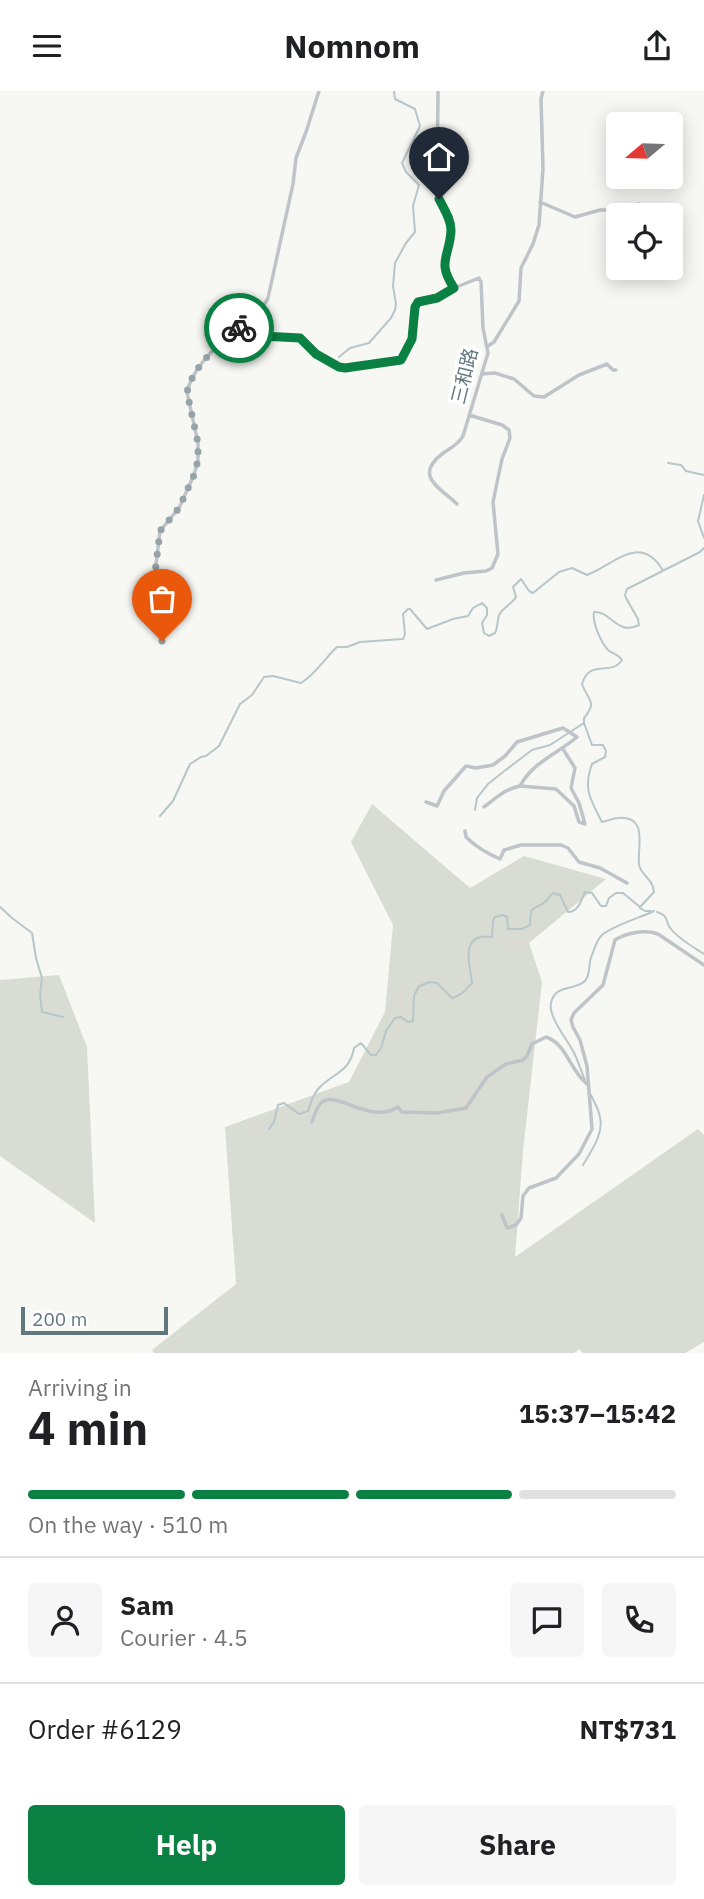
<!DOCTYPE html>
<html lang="en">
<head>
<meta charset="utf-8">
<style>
	:root { --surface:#fff; --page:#f6f6f6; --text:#202124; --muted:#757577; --line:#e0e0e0; --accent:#0b8043 }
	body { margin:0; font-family:"IBM Plex Sans","Noto Sans TC",sans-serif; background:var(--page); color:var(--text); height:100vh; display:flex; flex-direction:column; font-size:26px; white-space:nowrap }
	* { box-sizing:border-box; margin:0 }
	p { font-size:23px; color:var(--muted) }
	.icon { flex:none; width:38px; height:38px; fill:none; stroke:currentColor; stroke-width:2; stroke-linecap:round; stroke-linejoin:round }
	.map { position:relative; height:1262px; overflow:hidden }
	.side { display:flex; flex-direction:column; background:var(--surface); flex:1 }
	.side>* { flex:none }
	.needle { width:46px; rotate:251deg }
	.fabs { position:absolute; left:606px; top:21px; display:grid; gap:14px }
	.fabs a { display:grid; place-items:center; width:77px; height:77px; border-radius:7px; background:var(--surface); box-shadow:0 4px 18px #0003; font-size:35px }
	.scale { position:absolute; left:21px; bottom:18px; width:147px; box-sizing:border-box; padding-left:7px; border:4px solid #617780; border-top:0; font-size:19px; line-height:24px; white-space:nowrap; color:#617780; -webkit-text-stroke:5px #fff; paint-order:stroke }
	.pin { position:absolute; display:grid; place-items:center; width:60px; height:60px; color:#fff; margin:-72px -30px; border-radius:50% 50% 50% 0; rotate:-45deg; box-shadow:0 0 7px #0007 }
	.pin .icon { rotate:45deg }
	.courier { position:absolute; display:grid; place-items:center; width:70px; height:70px; margin:-35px; border:5px solid #0b8043; border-radius:50%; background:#fff; color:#222; box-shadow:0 2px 9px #0007 }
	.summary em { font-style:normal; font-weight:700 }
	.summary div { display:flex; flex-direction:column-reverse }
	.summary { display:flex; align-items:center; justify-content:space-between; height:119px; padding:0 28px }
	h1 { font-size:46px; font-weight:700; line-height:52px }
	.bar { display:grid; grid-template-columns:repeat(4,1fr); gap:10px 7px; align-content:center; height:84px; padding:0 28px }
	.bar i { height:9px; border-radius:5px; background:var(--line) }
	.bar .on { background:var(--accent) }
	.bar p { grid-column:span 4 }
	.line { display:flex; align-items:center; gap:18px; padding:0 28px; border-top:2px solid var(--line) }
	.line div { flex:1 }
	.round { display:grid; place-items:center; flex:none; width:74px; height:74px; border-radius:7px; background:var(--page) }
	.action { display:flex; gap:14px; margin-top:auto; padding:14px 28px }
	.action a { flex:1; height:80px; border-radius:7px; background:var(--accent); color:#fff; font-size:28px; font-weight:700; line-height:80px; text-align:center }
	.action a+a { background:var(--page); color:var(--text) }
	header { display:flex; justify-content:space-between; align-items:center; height:91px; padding:0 28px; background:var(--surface); font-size:32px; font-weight:700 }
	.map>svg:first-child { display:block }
</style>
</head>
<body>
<header><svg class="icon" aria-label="menu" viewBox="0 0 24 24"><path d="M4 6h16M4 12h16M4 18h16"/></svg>Nomnom<svg class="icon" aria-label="share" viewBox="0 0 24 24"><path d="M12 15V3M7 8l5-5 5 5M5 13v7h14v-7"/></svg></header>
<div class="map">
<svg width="704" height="1262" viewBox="0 0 704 1262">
	<rect width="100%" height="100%" fill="#f7f7f4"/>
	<!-- green -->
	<path fill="#d8dcd3" d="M372,713L470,797L524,765L606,788L529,852L542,891L523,1060L515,1166L698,1038L704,1044V1251L685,1262H583L579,1258L574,1262H154L152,1259L236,1193L225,1036L349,991L385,921L393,834L351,751Z
		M59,884L87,956L95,1132L0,1065V889Z"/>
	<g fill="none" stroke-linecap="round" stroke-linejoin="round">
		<!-- stream -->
		<path stroke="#b7c6c9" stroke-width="2" d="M339,266L350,257L369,252L391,227L395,219L396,213L393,195L395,172L406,152L415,141L413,115L419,94L406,81L402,72L420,35L415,18L395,8L394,0
			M668,372L681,374L686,380L704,384
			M704,404L698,430L704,447
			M475,719L477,707L488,693L503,681L532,659L550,654L584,632
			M160,725L173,710L190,673L201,666L206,665L219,655L240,613L252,604L264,586L273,585L301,592C316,583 324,568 337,556H347L360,551L403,548L405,543L403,523L408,518H410L427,538L453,528L468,525L473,517L482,512L487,517V524L482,532L484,542L489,545L495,542C498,536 497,530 499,524C503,516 511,514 516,506L513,496L521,488L529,500L533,502L559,481L572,477L587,484C614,474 639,442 662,478
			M0,816L12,827L32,842L36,867L42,887L40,904L42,921L63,926
			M640,817L645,820H651
			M657,821C670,825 664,830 671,838C679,848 693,856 704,863
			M585,989C581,980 578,969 573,960C566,947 548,925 551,912C555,893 574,900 585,890C591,883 588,872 592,864C594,859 597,849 601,845C609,836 642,826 654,820
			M269,1038L274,1031L278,1014L284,1012L299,1023L308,1020C311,1011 314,1001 321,995C336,981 350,980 354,957L361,952L371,964H376L381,957L386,940L395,927L401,926L408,931L413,930L414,905L419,895L430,891L437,892L452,907C461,905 466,899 472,892C471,880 461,849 481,846C485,845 488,846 492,846L493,830L495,826L503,824L507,826L508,838H522L530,834C531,813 531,821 545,811C548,808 550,805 553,802L560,804L568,821C578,821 581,810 585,801L592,802L601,815H606L609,807L616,802H623L640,816L654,801C653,787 640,784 639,773C637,757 649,724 618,727C613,727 608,730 602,731C590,708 583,698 592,673L605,666L606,660L603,654H592L584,632V627C598,610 588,610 582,593C589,567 611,586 622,569C618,563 613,563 608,559C601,551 592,532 594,521C611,520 617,545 639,534L638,528L626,507L625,504L627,498L700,461L704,457
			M583,1074C591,1060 604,1043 600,1026C599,1019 594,1011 591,1004"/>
		<!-- street -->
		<path stroke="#bec4c7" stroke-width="3.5" d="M438,0C438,35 436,70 439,104C439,117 452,126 451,140C449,167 437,170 454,197
			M540,111L575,126L600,119H622L639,113
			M242,235C257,250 280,245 300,247L316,263L339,276L345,277L359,274L397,271L405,265L412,248L415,216L418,211L437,207L454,197L479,187L481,191L483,237L488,262L463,345C458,354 450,357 442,363C414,385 439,396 457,413
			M488,255L494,251L519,210L521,177L533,153L539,134L543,78L541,8L543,0
			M482,283L495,282L514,288L534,305L544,306L579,284L607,273L613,279H616
			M436,489L464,482L486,480L492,477L498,463L493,411L502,368L510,347L509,339L502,334L469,324
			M162,550L152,507L160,440L179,417L194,384L198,369V352L187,301C193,276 218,253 238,238C249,229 262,220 268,207L293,93L296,67L306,41L319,0
			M426,711L437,715L444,700L466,675L476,677L493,674L505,665L517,651L563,637L577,646C557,663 533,671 520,695
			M484,716C496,707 505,698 520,695L556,698L574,715L579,731L585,733L579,712L571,697L575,677L563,658
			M465,740L466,746C476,756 486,762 500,768L504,759L521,754H561L568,757L579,771L600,777L627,792
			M312,1031C314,1025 317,1015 322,1011C337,999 369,1034 398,1016L402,1021L437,1022L466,1017L487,986L506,973L523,969L527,965L532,953L546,946C566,952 571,981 587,993
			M502,1124L507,1137L516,1134L521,1127L523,1105L529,1097L556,1087L579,1063L592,1038L587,975L580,949L573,936L571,929L574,922L603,894L615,849C626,842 645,838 658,843L704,874"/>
	</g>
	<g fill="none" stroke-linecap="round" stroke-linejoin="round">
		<!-- done -->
		<path stroke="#96a4a9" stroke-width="7" stroke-dasharray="0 12.6" d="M162,550L152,507L160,440L179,417L194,384L198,369V352L187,301C193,275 219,253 239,237"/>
		<!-- route -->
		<path stroke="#0b8043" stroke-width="9" d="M239,237L242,235L247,240L262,245L300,247L316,263L339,276L345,277L401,269L412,248L415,216L418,211L437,207L454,197C436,170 450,166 451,139C451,128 444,118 439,108"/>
	</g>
	<g text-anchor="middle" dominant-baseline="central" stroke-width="7" stroke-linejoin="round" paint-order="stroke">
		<!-- street labels -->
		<g font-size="19" fill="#617780" stroke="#fff">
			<text transform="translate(464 285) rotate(-76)">三和路</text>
		</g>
	</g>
</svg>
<div class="fabs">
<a><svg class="needle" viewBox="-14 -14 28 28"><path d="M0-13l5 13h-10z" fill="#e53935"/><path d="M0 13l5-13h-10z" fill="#757577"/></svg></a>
<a><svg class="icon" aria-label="locate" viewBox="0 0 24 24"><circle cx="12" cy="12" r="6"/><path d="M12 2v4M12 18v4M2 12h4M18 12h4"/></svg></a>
</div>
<div class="scale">200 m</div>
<div class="pin" style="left:162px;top:550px;background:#ea580c"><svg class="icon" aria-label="bag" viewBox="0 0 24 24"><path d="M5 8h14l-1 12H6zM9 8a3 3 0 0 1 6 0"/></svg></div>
<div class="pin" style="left:439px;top:108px;background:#1f2937"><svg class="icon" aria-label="home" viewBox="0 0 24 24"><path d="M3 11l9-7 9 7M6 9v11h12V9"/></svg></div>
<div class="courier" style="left:239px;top:237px"><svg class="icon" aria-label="bike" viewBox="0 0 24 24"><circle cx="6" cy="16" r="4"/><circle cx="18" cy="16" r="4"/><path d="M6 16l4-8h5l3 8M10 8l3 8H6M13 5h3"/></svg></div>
</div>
<section class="side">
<div class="summary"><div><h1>4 min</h1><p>Arriving in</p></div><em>15:37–15:42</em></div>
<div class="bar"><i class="on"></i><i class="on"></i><i class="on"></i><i></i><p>On the way · 510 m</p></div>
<div class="line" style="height:126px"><a class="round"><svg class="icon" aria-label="person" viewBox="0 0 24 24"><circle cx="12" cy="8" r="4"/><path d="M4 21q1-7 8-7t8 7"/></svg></a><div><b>Sam</b><p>Courier · 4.5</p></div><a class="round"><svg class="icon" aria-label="chat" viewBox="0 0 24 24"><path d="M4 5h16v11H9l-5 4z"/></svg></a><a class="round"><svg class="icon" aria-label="phone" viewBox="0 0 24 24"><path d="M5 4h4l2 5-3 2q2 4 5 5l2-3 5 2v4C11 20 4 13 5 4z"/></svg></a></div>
<div class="line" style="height:91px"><div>Order #6129</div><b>NT$731</b></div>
<div class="action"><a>Help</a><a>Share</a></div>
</section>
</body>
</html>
